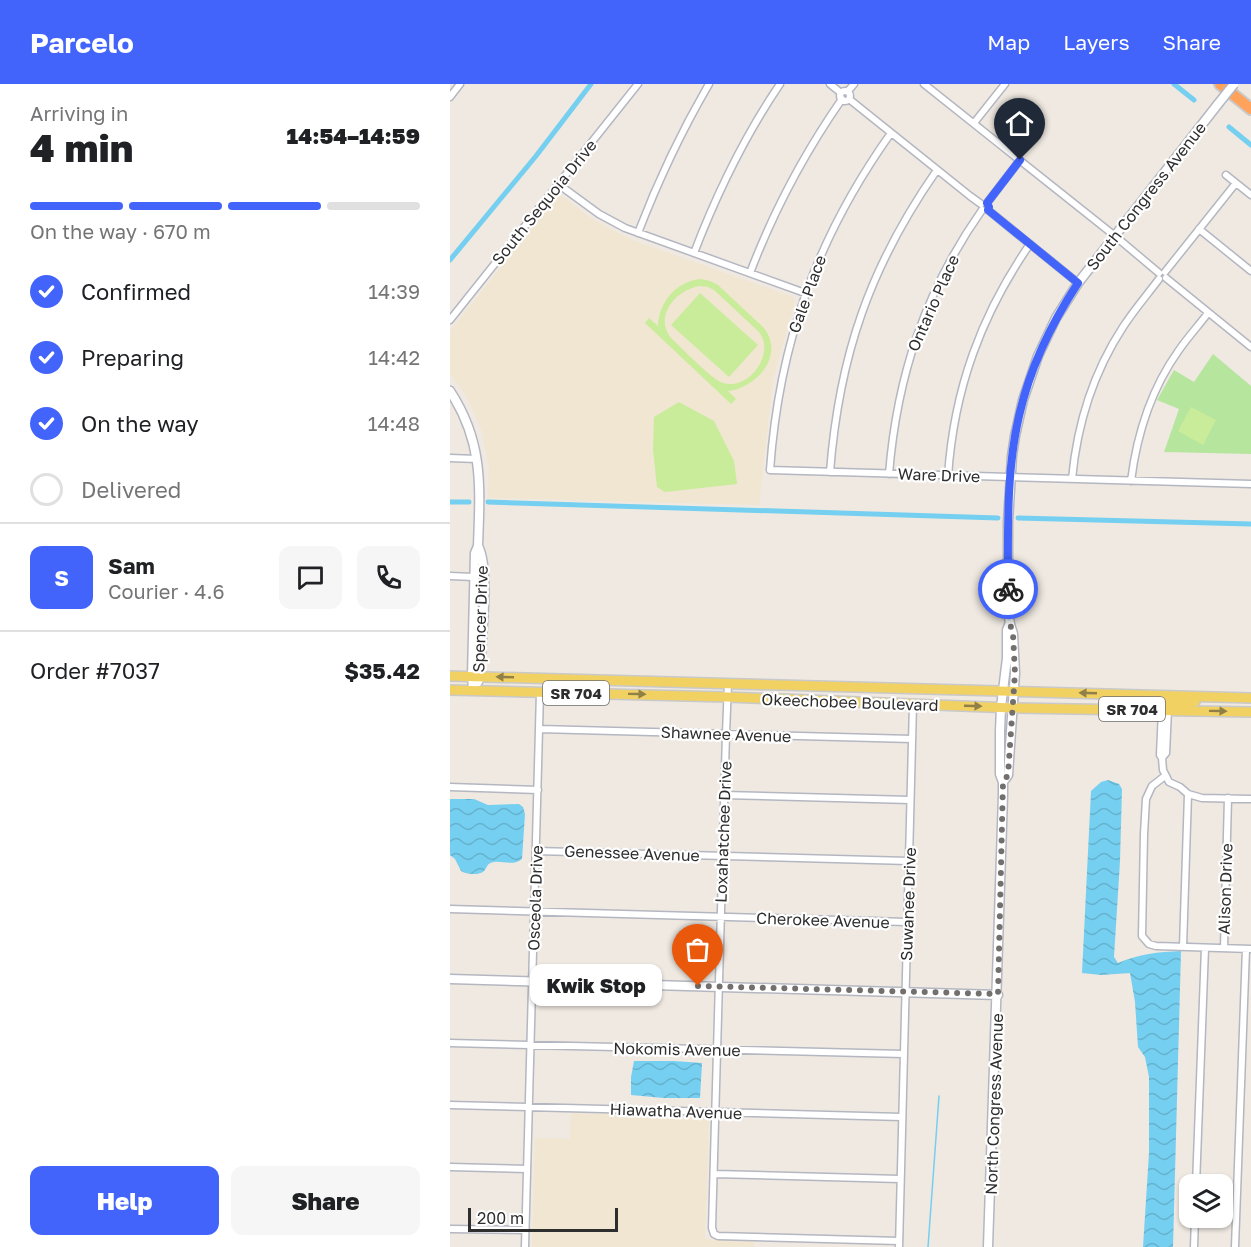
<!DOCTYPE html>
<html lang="en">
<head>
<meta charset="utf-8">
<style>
	:root { --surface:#fff; --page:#f6f6f6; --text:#202124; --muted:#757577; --line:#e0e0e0; --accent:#4264fb }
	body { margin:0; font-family:"Golos Text",sans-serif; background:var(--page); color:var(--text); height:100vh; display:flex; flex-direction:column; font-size:22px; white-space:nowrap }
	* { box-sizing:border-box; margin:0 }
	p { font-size:20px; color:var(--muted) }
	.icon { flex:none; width:33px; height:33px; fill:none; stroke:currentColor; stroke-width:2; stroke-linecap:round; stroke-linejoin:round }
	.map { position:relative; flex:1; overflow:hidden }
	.details { display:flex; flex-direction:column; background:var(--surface); width:450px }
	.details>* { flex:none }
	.tools { position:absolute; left:729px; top:1090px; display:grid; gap:12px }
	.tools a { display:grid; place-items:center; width:54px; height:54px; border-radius:12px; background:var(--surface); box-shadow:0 2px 4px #0004; font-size:30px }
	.scale { position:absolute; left:18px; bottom:15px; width:150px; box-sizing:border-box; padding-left:6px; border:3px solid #2e2e2e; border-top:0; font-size:16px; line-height:21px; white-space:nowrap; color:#2e2e2e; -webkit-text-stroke:4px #fff; paint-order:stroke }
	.pin { position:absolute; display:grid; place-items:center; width:51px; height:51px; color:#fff; margin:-62px -26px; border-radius:50% 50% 50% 0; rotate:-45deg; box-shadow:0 0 6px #0007 }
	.pin .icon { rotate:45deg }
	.courier { position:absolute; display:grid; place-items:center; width:60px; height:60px; margin:-30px; border:4px solid #4264fb; border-radius:50%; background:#fff; color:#222; box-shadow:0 2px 8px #0007 }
	.bubble { position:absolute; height:42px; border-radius:12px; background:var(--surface); box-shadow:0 2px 4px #0004; font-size:20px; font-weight:800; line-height:42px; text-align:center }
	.summary em { font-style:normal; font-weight:800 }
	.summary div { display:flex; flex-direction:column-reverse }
	.summary { display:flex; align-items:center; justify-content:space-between; height:102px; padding:0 30px }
	h1 { font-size:39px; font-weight:800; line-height:45px }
	.bar { display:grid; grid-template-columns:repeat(4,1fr); gap:9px 6px; align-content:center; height:72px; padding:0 30px }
	.bar i { height:8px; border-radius:4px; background:var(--line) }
	.bar .on { background:var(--accent) }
	.bar p { grid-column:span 4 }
	.line { display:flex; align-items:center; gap:15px; padding:0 30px; border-top:2px solid var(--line) }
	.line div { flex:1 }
	.round { display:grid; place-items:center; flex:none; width:63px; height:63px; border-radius:12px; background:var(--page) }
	ol { padding:0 30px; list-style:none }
	li { display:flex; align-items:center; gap:18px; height:66px }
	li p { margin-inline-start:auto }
	li .icon { padding:6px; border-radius:50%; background:var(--accent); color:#fff; stroke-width:4 }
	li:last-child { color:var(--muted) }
	li i { width:33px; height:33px; border:3px solid var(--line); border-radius:50% }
	.primary-button { display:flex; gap:12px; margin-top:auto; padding:12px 30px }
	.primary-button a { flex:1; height:69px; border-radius:12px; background:var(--accent); color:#fff; font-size:24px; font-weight:800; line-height:69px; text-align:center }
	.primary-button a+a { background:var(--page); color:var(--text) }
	header { display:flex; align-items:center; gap:36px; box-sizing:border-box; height:84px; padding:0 30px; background:var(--accent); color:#fff }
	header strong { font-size:28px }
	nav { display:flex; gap:33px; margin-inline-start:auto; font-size:21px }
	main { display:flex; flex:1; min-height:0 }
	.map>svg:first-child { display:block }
</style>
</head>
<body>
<header>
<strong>Parcelo</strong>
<nav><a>Map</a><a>Layers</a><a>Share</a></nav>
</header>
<main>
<section class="details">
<div class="summary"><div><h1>4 min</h1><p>Arriving in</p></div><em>14:54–14:59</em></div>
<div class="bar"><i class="on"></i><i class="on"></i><i class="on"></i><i></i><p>On the way · 670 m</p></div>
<ol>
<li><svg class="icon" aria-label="check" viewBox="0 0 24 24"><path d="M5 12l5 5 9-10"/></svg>Confirmed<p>14:39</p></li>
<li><svg class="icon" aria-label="check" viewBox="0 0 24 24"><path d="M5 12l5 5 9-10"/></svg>Preparing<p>14:42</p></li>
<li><svg class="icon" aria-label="check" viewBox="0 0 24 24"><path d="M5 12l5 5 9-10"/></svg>On the way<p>14:48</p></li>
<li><i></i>Delivered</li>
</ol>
<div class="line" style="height:108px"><b class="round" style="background:var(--accent);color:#fff">S</b><div><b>Sam</b><p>Courier · 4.6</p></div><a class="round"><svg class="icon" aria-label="chat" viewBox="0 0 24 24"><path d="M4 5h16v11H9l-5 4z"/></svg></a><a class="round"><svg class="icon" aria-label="phone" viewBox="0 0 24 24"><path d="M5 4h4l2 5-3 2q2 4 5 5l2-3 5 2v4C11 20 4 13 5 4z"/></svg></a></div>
<div class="line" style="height:78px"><div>Order #7037</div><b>$35.42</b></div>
<div class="primary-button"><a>Help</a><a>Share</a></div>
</section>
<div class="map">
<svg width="801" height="1163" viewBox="0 0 801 1163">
	<defs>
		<pattern id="water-waves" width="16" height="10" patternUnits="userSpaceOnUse" patternTransform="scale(1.5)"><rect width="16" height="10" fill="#75cff0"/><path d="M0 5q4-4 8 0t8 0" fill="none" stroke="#66b2ce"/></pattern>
	</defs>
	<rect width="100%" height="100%" fill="#efe9e1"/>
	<!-- education -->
	<path fill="#f0e6d1" d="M109,112L114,113L138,132L162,146L185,157L343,213L345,217L323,295L309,421L38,414L39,382L31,344L16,311L0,290V247L103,118Z
		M121,1029L259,1033L255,1155L304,1157V1163H82L85,1054L120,1055Z"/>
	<!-- park -->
	<path fill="#b6e59e" d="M763,270L801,302V370L714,368L729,325L707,316L724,286L744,298Z"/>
	<!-- pitch -->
	<path fill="#c9ec9a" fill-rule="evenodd" d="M251,195L260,197L268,201L313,243C336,270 307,304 278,307L286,315L281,320L195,239L199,234L208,242C209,217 227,197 251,195ZM250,202L258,203L264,206L309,248C326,269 299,307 273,299C262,296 231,263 221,254C203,232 227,205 250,202Z
		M250,209L308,261L279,293L221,241Z
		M229,318L264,337L284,377L287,400L215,408L207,403L203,366L204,333Z
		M741,323L766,336L753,361L728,347Z"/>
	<!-- water -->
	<path fill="url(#water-waves)" d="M658,696L669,700L672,705L670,777L664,873L668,879C689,870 708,868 731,867L723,1163H693L699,1069V993L695,973L688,963L685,918L680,889L651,891L632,889L641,707L651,698Z
		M0,715H24L38,721L69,720L73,723L75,730L72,775C64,782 54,777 44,778C37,779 38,782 34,787C29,792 16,790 11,787L5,775L0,771Z
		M184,977H224L252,979L250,1014H214L181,1011V993Z"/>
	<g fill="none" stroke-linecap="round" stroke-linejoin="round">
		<!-- stream -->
		<path stroke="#75cff0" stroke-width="1.5" d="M478,1163L489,1012"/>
		<!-- canal -->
		<path stroke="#75cff0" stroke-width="5" d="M724,0L744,16
			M779,43L801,61
			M0,176L86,72L141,0
			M0,418H19
			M38,418L548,434
			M568,434L801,440"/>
		<!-- street casing -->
		<g stroke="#b4b7c1" stroke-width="9">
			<path id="street" d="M380,0L391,9
				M474,0L665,152L709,189
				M398,7L404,0
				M390 12a5 5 0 1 1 10 0a5 5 0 1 1-10 0Z
				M0,13L10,0
				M399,15L520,112L531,120
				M524,39L555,0
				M441,49C367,153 329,259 320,386L801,400
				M776,91L801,111
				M108,100L149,130L175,144L355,209
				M537,119L570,76
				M538,126L628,199
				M749,145L801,187
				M188,149C208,97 231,48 259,0
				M244,169C267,109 294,53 330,0
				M715,188L786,99
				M300,189C324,126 353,71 392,15
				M716,194L801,263
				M0,236L188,0
				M0,374L27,375
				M380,388C389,272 420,182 487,86
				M439,390C447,292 475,207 532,126
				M498,392C504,305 531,231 580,160
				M622,395C627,341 643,289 673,243C684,226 697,211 709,195
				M681,397C687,349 701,305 729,266C738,253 749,241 758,229
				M0,492L24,493
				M278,599L276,650L262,1144L264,1150L268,1152L449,1157
				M712,626L710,671L712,674L713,686L719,698L730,703L738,710L752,714L801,715
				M89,645L462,655
				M712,674L716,669L718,626
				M715,692L702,702L696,715L694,750L692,852L699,860L706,862L801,865
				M0,703L88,706
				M274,711L460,716
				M86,767L459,777
				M0,825L457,838
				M733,863L738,710
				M774,864L778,714
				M0,959L454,970
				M0,1021L452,1033
				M0,1083L77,1085
				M265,1090L450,1095
				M746,1101L755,864
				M0,1145L76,1146
				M75,1163L90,608
				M449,1163L463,620
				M744,1163L745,1134
				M785,1163L796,865"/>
		</g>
		<!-- secondary casing -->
		<g stroke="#b4b7c1" stroke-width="11">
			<path id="secondary" d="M0,307C34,359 30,403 28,462L25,469L22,592L23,606
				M28,598L30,593C30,562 41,486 28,462
				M553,698L558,691L565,589L563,550L560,540L558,526V438L562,372L565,352L573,316L588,272L606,234L628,199L768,20
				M0,895L548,911
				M538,1163L553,711V698L550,690V647L551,623L557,574V546L559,541"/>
		</g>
		<!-- primary casing -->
		<g stroke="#c9c9c9" stroke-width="12">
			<path id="primary" d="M0,592L801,614
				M0,606L277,613L563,624L801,628
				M712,626L715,621L718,619L745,618"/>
		</g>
		<!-- highway casing -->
		<g stroke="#c9c9c9" stroke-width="14">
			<path id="highway" d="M770,0L801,25"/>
		</g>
		<!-- street -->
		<use href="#street" stroke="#fff" stroke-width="6"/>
		<!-- secondary -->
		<use href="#secondary" stroke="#fff" stroke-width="8"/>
		<!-- primary -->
		<use href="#primary" stroke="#f2d163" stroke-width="9"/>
		<!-- highway -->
		<use href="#highway" stroke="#ffa35c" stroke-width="10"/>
		<!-- secondary-bridge casing -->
		<g stroke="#b4b7c1" stroke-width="11" stroke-linecap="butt">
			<path id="secondary-bridge" d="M768,20L784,0"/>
		</g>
		<!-- secondary-bridge -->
		<use href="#secondary-bridge" stroke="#fff" stroke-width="8"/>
	</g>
	<!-- one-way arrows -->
	<defs><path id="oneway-solid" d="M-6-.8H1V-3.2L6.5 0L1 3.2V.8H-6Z" transform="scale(1.5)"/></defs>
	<g fill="#908048">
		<use href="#oneway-solid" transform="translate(55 593) rotate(-178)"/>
		<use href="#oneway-solid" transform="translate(638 609) rotate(-178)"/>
		<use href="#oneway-solid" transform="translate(187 610) rotate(1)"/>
		<use href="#oneway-solid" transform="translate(523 622) rotate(2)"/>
		<use href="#oneway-solid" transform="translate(768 627) rotate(1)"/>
	</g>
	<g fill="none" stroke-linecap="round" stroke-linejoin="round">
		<!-- done -->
		<path stroke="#726f6d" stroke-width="6" stroke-dasharray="0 10.8" d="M248,902L548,910L553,698L558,691L565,589L563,550L560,540L558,526V505"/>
		<!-- route -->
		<path stroke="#4264fb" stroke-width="8" d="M558,505C558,447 556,388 569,332C580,283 601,240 628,199L538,126L539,123L537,119L570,76"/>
	</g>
	<g text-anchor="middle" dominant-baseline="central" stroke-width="4.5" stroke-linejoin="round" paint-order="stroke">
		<!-- shield labels -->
		<g fill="#fff" stroke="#6d6d6d" stroke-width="1.5">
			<rect x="93" y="597" width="66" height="24" rx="4.5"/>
			<rect x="649" y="613" width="66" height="24" rx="4.5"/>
		</g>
		<g font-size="15" font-weight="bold" fill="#2e2e2e">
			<text x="126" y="609">SR 704</text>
			<text x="682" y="625">SR 704</text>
		</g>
		<!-- street labels -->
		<g font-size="16" fill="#2e2e2e" stroke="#fff">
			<text transform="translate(696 112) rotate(-52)">South Congress Avenue</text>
			<text transform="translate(94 118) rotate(-51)">South Sequoia Drive</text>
			<text transform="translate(357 210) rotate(-70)">Gale Place</text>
			<text transform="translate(483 219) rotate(-66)">Ontario Place</text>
			<text transform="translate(489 391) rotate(2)">Ware Drive</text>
			<text transform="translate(30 535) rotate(-88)">Spencer Drive</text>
			<text transform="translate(400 618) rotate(2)">Okeechobee Boulevard</text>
			<text transform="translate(276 650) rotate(2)">Shawnee Avenue</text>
			<text transform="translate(273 748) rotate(-88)">Loxahatchee Drive</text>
			<text transform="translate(182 769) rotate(2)">Genessee Avenue</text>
			<text transform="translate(775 805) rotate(-88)">Alison Drive</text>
			<text transform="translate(85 814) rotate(-88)">Osceola Drive</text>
			<text transform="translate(458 820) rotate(-88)">Suwanee Drive</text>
			<text transform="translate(373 836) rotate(2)">Cherokee Avenue</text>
			<text transform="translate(227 965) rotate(1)">Nokomis Avenue</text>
			<text transform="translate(544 1020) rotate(-88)">North Congress Avenue</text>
			<text transform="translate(226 1027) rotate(2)">Hiawatha Avenue</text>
		</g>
	</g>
</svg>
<div class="tools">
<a><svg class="icon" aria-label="layers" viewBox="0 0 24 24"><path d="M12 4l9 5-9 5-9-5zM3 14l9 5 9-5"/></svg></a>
</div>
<div class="scale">200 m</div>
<div class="pin" style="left:248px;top:902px;background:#ea580c"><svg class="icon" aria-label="bag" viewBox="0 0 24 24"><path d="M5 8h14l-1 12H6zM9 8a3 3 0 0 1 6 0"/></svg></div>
<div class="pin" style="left:570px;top:76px;background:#1f2937"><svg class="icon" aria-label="home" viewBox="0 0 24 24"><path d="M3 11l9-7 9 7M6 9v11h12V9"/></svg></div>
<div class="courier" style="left:558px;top:505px"><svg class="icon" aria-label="bike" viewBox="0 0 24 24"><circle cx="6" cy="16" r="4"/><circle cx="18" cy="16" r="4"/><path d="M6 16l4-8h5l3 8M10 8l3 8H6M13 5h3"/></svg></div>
<div class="bubble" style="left:80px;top:880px;width:132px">Kwik Stop</div>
</div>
</main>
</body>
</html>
